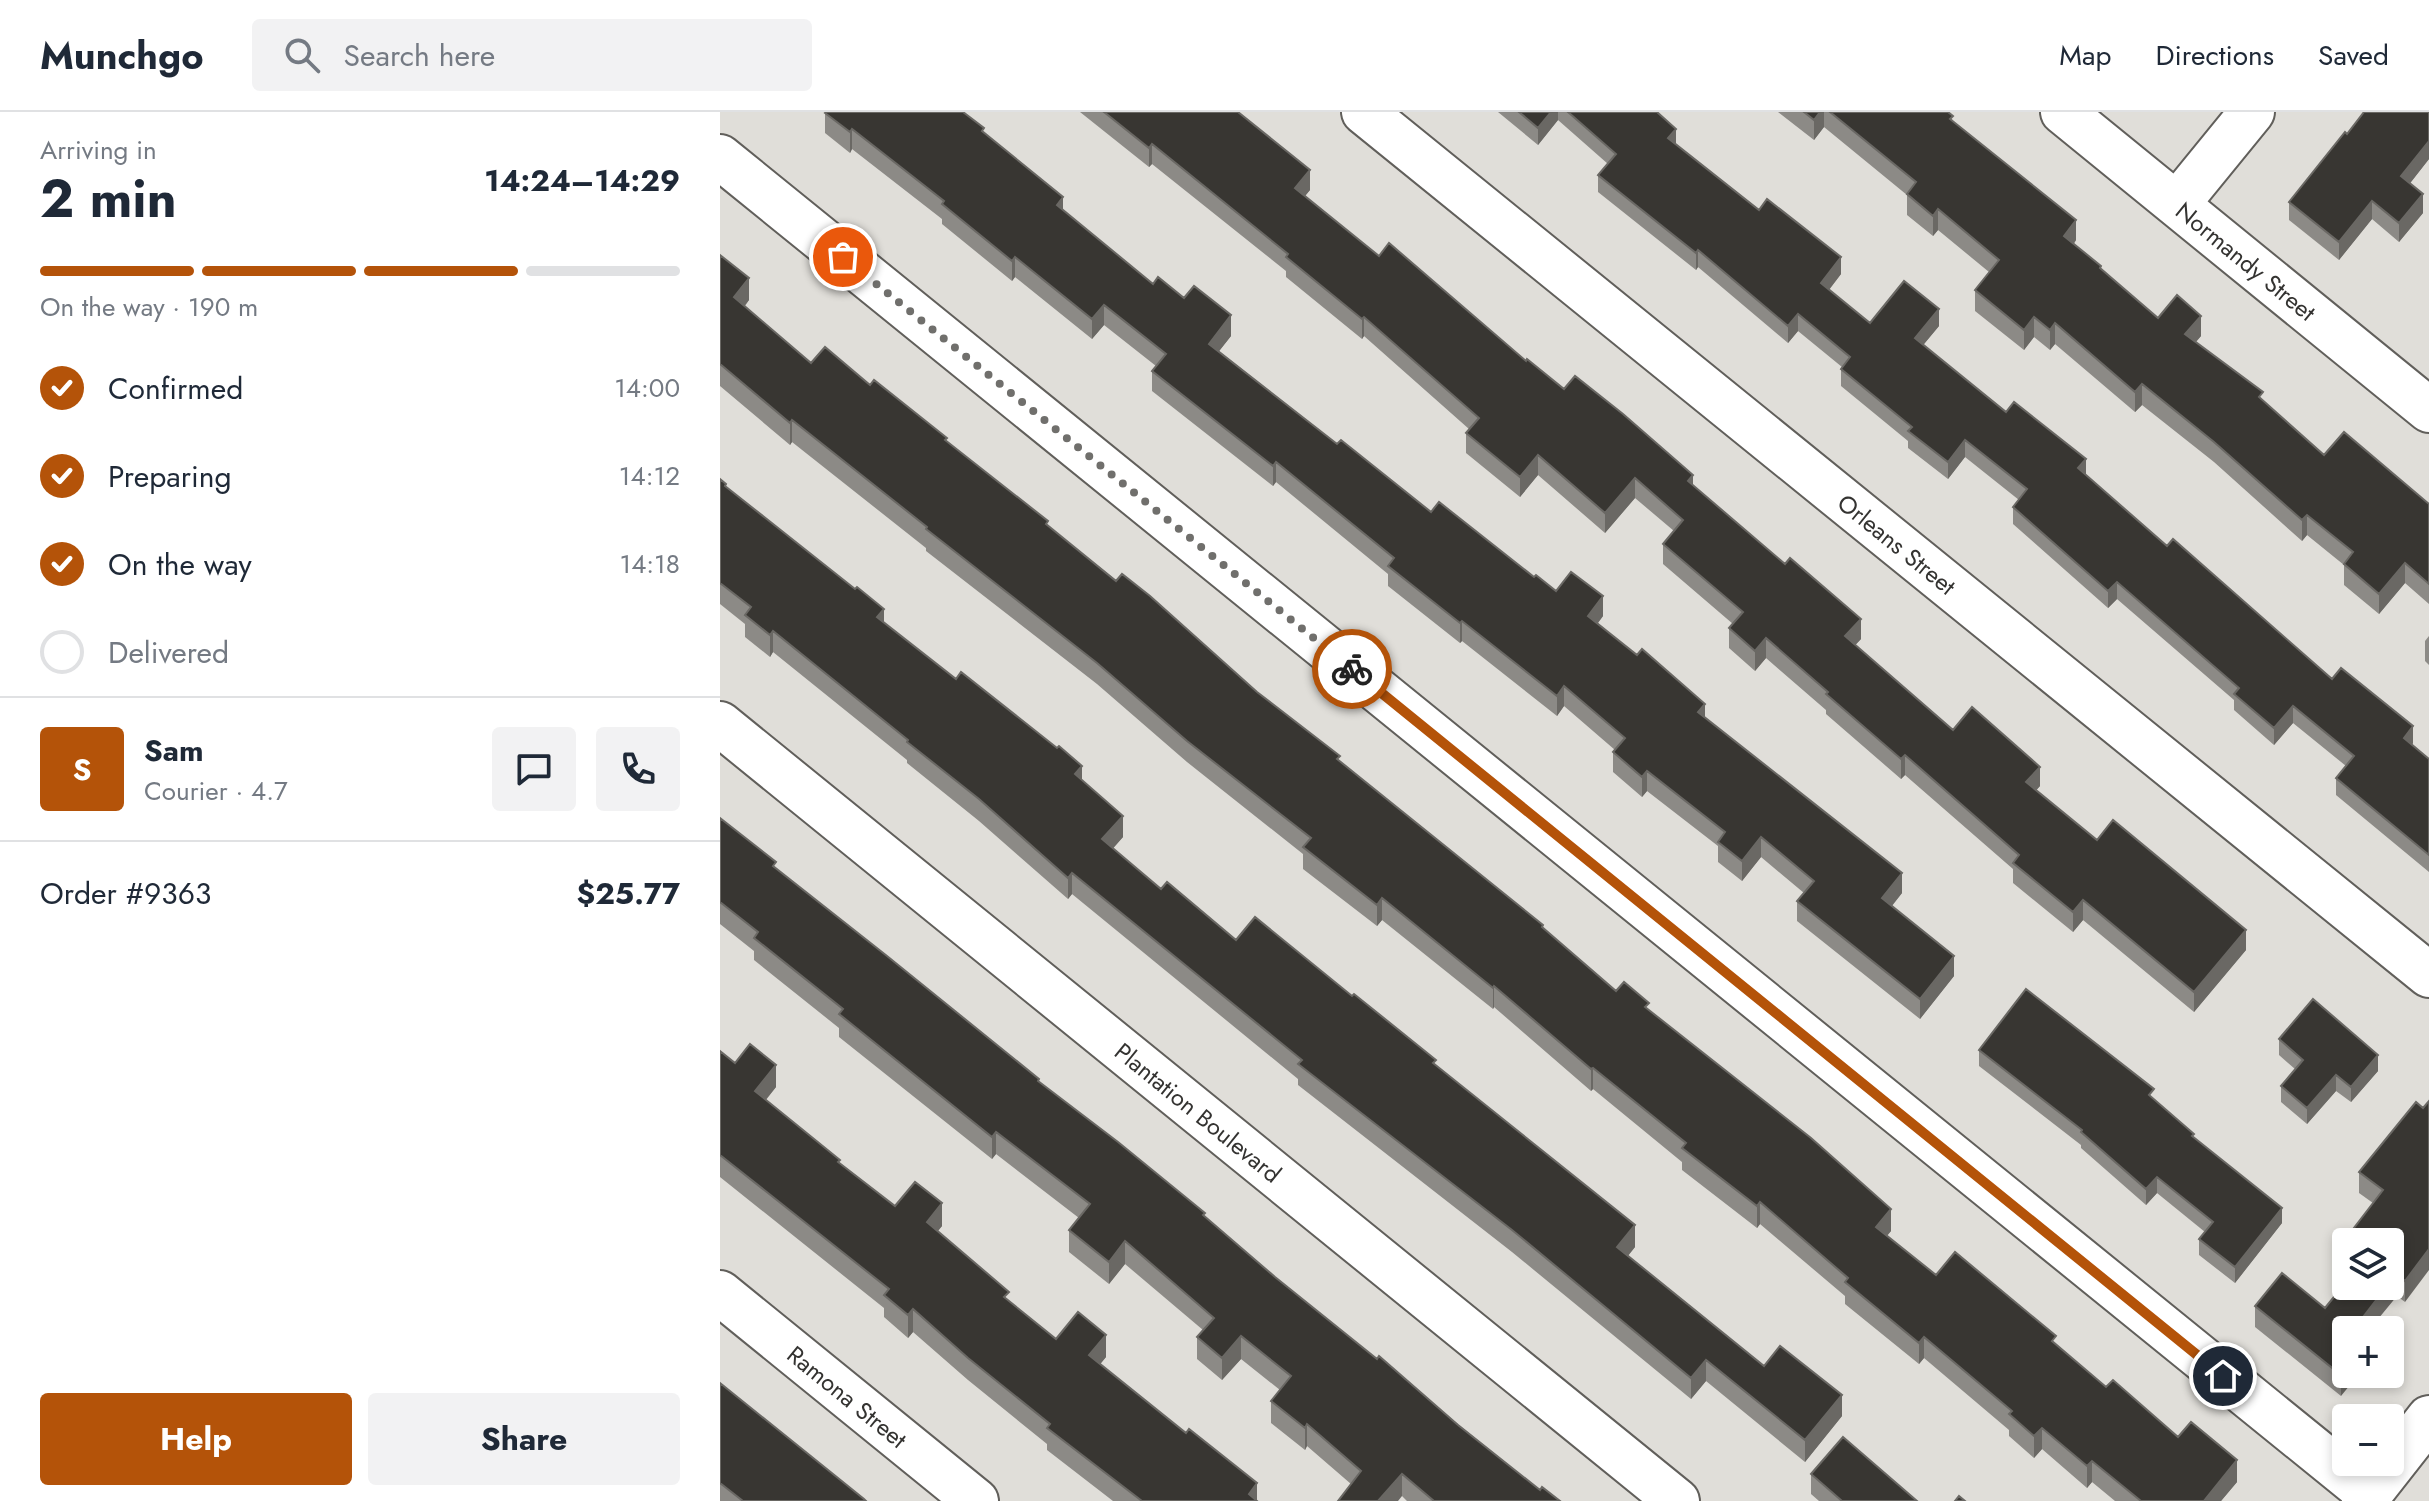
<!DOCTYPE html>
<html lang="en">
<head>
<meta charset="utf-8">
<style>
	:root { --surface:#fff; --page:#f2f2f3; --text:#1f2937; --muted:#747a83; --line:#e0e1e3; --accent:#b45309 }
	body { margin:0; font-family:Jost,sans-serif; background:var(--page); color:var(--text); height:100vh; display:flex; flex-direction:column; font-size:30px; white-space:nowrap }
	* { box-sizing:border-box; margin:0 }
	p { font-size:26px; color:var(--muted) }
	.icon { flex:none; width:44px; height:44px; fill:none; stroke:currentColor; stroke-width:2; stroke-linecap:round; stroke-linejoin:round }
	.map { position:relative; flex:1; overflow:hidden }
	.panel { display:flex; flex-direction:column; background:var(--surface); width:720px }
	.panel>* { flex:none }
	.fabs { position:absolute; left:1612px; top:1116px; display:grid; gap:16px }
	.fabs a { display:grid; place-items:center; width:72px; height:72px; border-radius:8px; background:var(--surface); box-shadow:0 4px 12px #0003; font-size:40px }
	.pin { position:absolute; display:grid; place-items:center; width:68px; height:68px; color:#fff; margin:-34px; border:4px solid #fff; border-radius:50%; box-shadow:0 2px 8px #0007 }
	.courier { position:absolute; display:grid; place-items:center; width:80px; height:80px; margin:-40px; border:6px solid #b45309; border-radius:50%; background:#fff; color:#222; box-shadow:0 2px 10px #0007 }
	.headline em { font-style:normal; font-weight:700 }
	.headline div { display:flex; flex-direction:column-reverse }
	.headline { display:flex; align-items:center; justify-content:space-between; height:136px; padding:0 40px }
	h1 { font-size:52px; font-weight:700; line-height:60px }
	.bar { display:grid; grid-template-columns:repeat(4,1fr); gap:12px 8px; align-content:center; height:96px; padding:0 40px }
	.bar i { height:10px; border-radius:6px; background:var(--line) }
	.bar .selected { background:var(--accent) }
	.bar p { grid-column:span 4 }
	.line { display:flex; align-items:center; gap:20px; padding:0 40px; border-top:2px solid var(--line) }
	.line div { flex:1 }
	.round { display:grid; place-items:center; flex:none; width:84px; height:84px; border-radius:8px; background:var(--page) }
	ol { padding:0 40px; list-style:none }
	li { display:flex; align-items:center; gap:24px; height:88px }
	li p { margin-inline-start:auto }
	li .icon { padding:8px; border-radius:50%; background:var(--accent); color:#fff; stroke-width:4 }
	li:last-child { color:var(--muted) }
	li i { width:44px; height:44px; border:4px solid var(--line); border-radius:50% }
	.primary-button { display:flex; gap:16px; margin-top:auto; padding:16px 40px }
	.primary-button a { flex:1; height:92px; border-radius:8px; background:var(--accent); color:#fff; font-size:32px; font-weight:700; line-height:92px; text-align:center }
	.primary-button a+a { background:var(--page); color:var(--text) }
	header { display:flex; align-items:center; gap:48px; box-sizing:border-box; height:112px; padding:0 40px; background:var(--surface); border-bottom:2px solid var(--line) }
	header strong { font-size:38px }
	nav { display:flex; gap:44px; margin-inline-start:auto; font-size:28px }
	.search { width:560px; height:72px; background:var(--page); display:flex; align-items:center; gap:20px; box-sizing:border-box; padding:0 28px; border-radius:8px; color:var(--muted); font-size:30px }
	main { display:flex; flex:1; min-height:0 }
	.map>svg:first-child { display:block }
</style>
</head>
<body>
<header>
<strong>Munchgo</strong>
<div class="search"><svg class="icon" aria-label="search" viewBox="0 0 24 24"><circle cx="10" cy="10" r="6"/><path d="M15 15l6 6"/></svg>Search here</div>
<nav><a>Map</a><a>Directions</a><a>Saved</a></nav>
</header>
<main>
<section class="panel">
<div class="headline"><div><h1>2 min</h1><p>Arriving in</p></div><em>14:24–14:29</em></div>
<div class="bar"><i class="selected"></i><i class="selected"></i><i class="selected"></i><i></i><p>On the way · 190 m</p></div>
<ol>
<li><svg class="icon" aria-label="check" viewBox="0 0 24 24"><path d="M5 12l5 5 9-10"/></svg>Confirmed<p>14:00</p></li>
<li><svg class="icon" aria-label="check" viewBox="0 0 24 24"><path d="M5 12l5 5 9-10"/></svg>Preparing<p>14:12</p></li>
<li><svg class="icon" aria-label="check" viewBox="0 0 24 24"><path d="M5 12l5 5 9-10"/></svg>On the way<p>14:18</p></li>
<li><i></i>Delivered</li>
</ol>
<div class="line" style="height:144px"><b class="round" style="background:var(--accent);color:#fff">S</b><div><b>Sam</b><p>Courier · 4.7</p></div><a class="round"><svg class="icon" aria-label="chat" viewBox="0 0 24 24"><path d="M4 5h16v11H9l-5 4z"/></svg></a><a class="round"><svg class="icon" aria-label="phone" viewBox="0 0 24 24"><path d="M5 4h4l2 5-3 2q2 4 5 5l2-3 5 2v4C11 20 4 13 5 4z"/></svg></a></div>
<div class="line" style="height:104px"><div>Order #9363</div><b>$25.77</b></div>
<div class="primary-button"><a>Help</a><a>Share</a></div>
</section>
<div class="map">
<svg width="1709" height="1389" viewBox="0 0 1709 1389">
	<rect width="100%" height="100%" fill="#e0ded9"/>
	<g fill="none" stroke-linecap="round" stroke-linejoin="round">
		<!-- minor casing -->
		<g stroke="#615f5b" stroke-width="48">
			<g id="minor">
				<path id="s1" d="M644,0L1709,863"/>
				<path id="s2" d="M1343,0L1709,298"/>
				<path d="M0,45L1649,1382"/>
				<path d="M1457,92L1532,0"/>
				<path id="s3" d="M0,612L957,1389"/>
				<path id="s4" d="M0,1181L256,1389"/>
				<path d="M1644,1389L1709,1306"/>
			</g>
		</g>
		<!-- minor -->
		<use href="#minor" stroke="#fff" stroke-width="44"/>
	</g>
	<!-- wall -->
	<path fill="#8c8a86" d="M360,0H518L590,78L585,84L659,144L806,249L973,374L1141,527L1135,533L1233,618L1320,674L1316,678L1377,728L1526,838L1474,900L1363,808L1353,820L1293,771V757L1185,663L1181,667L1106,602V598L1046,546L1035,559L1009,536V516L1013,512L943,452V432L954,419L915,386L885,421L818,363L800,385L746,341V321L749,317L644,224L642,227L566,165V159L432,52L429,55Z
		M778,0H937L956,32L1121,162L1109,178L1150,211L1219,214L1203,233L1366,363L1447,434L1693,631L1692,633L1709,647V760L1616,683V666L1626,654L1573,611L1554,633L1514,598V588L1397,487L1388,496L1293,412V395L1299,388L1245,345L1228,367L1188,336V329L1121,274V257L1122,255L1078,219L1068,231L978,155L976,158L878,80V63L888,52L838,8L818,33Z
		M1058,0H1228L1233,9L1356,128L1354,132L1381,157L1438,206L1481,224L1476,230L1604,343L1709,392V492L1685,471L1659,502L1624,473V453L1587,423L1582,429L1494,350L1422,293L1415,300L1335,232L1330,238L1314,225L1304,238L1255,199V178L1269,160L1218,118L1213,124L1187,103V83L1104,15L1094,28Z
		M1709,0V47L1689,72L1703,101L1679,130L1652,107L1619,148L1569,108V90Z
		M105,1L264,21L343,98L433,172L511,224L499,239L617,332L711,400L836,479L883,504L878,511L985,605L1182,781L1172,794L1234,864L1200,907L1077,809V789L1084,781L1041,745L1022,769L998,750V734L927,679L922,685L893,660V640L895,638L844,594L837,604L742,529L740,531L668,474V462L556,370L553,374L432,279V259L436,254L384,213L372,227L295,165L292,169L222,112V107L132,37L130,41L105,21Z
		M0,143L29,188L25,194L91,251L150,273L227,329L328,414L537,580L620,649L823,816L896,879L929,898L1171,1119L1167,1124L1216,1163L1336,1232L1386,1275L1458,1325L1517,1370L1501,1389H1395L1372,1370L1367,1376L1322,1337L1314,1346L1289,1324V1318L1204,1246L1199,1252L1125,1192V1184L1040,1112L1037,1116L962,1058V1050L873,977L871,979L774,895L773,897L662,808L657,814L583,757V742L467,650L377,572L206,439V436L72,330L70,333L0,274Z
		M0,367L6,375L164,511L362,668L403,725L393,736L441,777L516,828L716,953L915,1135L908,1144L1044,1254L1122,1304L1085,1350L986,1269L971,1287L792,1140L578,973V967L352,782L348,787L259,709L187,651V648L53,540L50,545L25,525V512L0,492Z
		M1709,524V553L1705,549V529Z
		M0,706L56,757L485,1105L555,1165L820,1378L840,1389H687L682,1384L631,1372L587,1334L585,1338L551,1311V1289L560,1278L521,1247L502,1268L477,1247V1225L483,1218L405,1152L389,1172L349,1140V1118L359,1106L276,1042L272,1047L119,925V916L34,848V839L0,812Z
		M1559,927L1658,959L1631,990L1616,979L1587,1012L1561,990V974L1575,957L1559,943Z
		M1259,938L1434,987L1562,1111L1515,1171L1479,1143V1127L1485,1120L1437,1081L1426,1093L1361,1036V1033L1259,954Z
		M0,939L15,951L56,975L46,988L120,1051L175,1094L222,1114L218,1119L289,1189L336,1227L386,1245L380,1252L537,1389H393L327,1338V1332L248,1268L193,1220L188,1226L164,1205V1196L0,1065Z
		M1696,990L1685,1190L1677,1184L1626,1218L1621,1284L1535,1215V1194L1605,1196L1670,1130H1627V1125L1653,1091L1639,1081V1060Z
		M0,1271L146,1389H0Z
		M1091,1362L1197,1389H1099L1091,1382Z"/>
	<!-- shaded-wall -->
	<path fill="#6a6864" d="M831,0H838V8L818,33V16Z
		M1100,0H1104V15L1094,28V8Z
		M132,17V37L130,41V20Z
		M956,17V34L948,26Z
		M1709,29V47L1681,83V64Z
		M432,32V52L429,55V36Z
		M590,58V78L575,96V76Z
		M1703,82V101L1679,130V111Z
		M343,85V105L337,93Z
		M1652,89V107L1619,148V130Z
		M1218,97V118L1213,124V104Z
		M1356,108V128L1344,144V124Z
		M978,138V155L976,158V141Z
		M295,145V165L292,169V149Z
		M1121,145V162L1101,188V171Z
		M29,166V188L14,207V185Z
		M384,193V213L372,227V207Z
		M1219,197V214L1195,243V226Z
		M1078,202V219L1068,231V214Z
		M511,203V224L489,252V232Z
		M1481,204V224L1465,242V222Z
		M644,205V224L642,227V207Z
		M1314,205V225L1304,238V218Z
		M1335,211V232L1330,238V218Z
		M1422,272V293L1415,300V280Z
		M72,308V330L70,333V311Z
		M1245,328V345L1228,367V350Z
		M818,343V363L800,385V365Z
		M1366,347V364L1358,356Z
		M556,350V370L553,374V354Z
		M973,363V383L968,369Z
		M915,366V386L885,421V401Z
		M1587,403V423L1582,429V408Z
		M1685,451V471L1659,502V482Z
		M1397,470V487L1388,496V479Z
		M883,484V504L868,524V504Z
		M164,497V518L157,505Z
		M1141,507V527L1125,544V524Z
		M742,509V529L740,531V511Z
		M53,519V540L50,545V523Z
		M1046,526V546L1035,559V539Z
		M844,574V594L837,604V584Z
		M985,592V612L978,600Z
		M1573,594V611L1554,633V616Z
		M1693,614V631L1684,643V626Z
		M1185,643V663L1181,667V647Z
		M362,654V675L355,662Z
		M1320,655V674L1306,690V670Z
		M927,659V679L922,685V665Z
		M403,704V725L382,749V727Z
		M1041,725V745L1022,769V749Z
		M352,761V782L348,787V766Z
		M1182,761V781L1162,806V786Z
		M662,786V808L657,814V793Z
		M1363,788V808L1353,820V800Z
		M1526,818V838L1474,900V880Z
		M1234,844V864L1200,907V887Z
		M774,874V895L773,897V876Z
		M1658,943V959L1631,990V975Z
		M56,953V975L35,1001V979Z
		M873,956V977L871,979V957Z
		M1616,963V979L1587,1012V996Z
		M276,1020V1042L272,1047V1025Z
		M1437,1065V1081L1426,1093V1077Z
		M1040,1090V1112L1037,1116V1094Z
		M222,1091V1114L207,1132V1110Z
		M1562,1096V1111L1515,1171V1155Z
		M1171,1097V1119L1156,1136V1115Z
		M915,1113V1135L897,1157V1135Z
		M405,1129V1152L389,1172V1150Z
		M1709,1137V1158L1685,1190V1169Z
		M1677,1162V1184L1649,1218H1633L1667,1174H1670V1171Z
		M193,1197V1220L188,1226V1203Z
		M386,1223V1245L369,1266V1243Z
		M521,1224V1247L502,1268V1246Z
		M1204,1225V1246L1199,1252V1231Z
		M986,1248V1269L971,1287V1266Z
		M1626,1257V1262H1639L1621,1284V1263Z
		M1122,1283V1304L1085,1350V1328Z
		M587,1312V1334L585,1338V1316Z
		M1322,1316V1337L1314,1346V1324Z
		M1517,1348V1370L1501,1389H1484Z
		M1372,1349V1370L1367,1376V1354Z
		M682,1362V1384L678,1389H658Z
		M537,1371V1389L529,1382Z"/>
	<!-- building -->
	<path fill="#383632" stroke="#6a6864" stroke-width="2" d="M106,0H243L264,16L262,19L343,85L337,93L433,172L438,165L464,186L474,174L511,203L489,232L617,332L621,328L711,400L719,390L814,465L816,463L836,479L851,460L883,484L868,504L917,543L922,537L985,592L978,600L1182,761L1162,786L1234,844L1200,887L1077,789L1094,769L1041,725L1022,749L998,730L1005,720L927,659L922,665L893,640L905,626L844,574L837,584L742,509L740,511L668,454L674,446L556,350L553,354L432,259L446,242L384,193L372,207L295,145L292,149L222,92L224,89L132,17L130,20L105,1Z
		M384,0H518L590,58L575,76L659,144L669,131L806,249L807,247L844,277L855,264L903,302L973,363L968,369L1065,452L1070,446L1141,507L1125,524L1233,618L1252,595L1320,655L1306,670L1377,728L1393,708L1526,818L1474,880L1363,788L1353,800L1293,751L1299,743L1185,643L1181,647L1106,582L1108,580L1046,526L1035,539L1009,516L1023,500L943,432L963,408L915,366L885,401L818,343L800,365L746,321L759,306L644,205L642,207L566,145L568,142L432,32L429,36Z
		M799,0H831L818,16Z
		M848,0H937L956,17L948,26L1039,98L1047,87L1121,145L1101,171L1150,211L1184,169L1219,197L1195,226L1286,300L1294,290L1366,347L1358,356L1447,434L1453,427L1612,567L1621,556L1693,614L1684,626L1709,647V743L1616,666L1634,644L1573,594L1554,616L1514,582L1519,576L1397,470L1388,479L1293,395L1307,377L1245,328L1228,350L1188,319L1192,315L1121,257L1130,245L1078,202L1068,214L978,138L976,141L878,63L896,42Z
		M1084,0H1100L1094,8Z
		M1110,0H1228L1233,4L1230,7L1356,108L1344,124L1381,154L1380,156L1438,206L1457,183L1481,204L1465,222L1543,280L1539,285L1604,343L1624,320L1709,392V472L1685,451L1659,482L1624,452L1633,440L1587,403L1582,408L1494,330L1422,272L1415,280L1335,211L1330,218L1314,205L1304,218L1255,178L1279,148L1218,97L1213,104L1187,82L1196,70Z
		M1644,0H1709V29L1681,64L1703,82L1679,111L1652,89L1619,130L1569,90L1625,20L1627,22Z
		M0,143L29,166L14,185L91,251L105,235L150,273L154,268L227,326L225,328L328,409L326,412L396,469L402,462L430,484L537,580L620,644L617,647L823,813L822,815L896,879L904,870L929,891L925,895L1091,1026L1171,1097L1156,1115L1216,1163L1235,1140L1336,1224L1332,1229L1386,1275L1393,1268L1458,1325L1471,1310L1517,1348L1484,1389H1421L1372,1349L1367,1354L1322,1316L1314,1324L1289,1302L1292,1299L1204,1225L1199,1231L1125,1170L1128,1166L1040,1090L1037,1094L962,1036L966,1031L873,956L871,957L774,874L773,876L662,786L657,793L583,735L591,726L467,629L377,551L206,417L207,415L72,308L70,311L0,252Z
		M0,367L6,372L5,374L135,477L137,475L164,497L157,505L236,567L241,560L337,636L339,634L362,654L355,662L403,704L382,727L441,777L447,770L516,828L535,805L632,884L634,882L716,948L713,951L915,1113L897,1135L1044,1254L1060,1234L1122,1283L1085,1328L986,1248L971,1266L792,1118L578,952L582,948L352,761L348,766L259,687L187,630L188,628L53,519L50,523L25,503L31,495L0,471Z
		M0,706L56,750L53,754L167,844L319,967L318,969L398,1030L485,1101L483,1103L555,1165L657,1247L659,1244L738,1313L820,1378L822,1375L840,1389H714L682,1362L658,1389H618L641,1359L587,1312L585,1316L551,1289L571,1264L521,1224L502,1246L477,1225L494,1206L405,1129L389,1150L349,1118L370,1092L276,1020L272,1025L119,902L123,897L34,826L38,820L0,790Z
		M1306,877L1434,977L1429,983L1474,1022L1472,1024L1562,1096L1515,1155L1479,1127L1493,1110L1437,1065L1426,1077L1361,1020L1362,1018L1259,938Z
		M1593,887L1658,943L1631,975L1616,963L1587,996L1561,974L1583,948L1559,927Z
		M30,932L56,953L35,979L120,1048L118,1050L175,1094L195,1070L222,1091L207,1110L289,1180L284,1185L336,1227L358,1200L386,1223L369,1243L466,1321L469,1317L537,1371L529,1382L537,1389H422L327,1316L330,1312L248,1246L193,1197L188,1203L164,1183L169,1177L0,1043V939L15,951Z
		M1709,989V1137L1685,1169L1677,1162L1670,1171V1130H1634L1627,1125L1663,1078L1639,1060L1696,990L1703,996Z
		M1562,1161L1605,1196L1626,1170V1174H1667L1633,1218H1626V1257L1621,1263L1535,1194Z
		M0,1271L144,1387L146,1389H23L0,1371Z
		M1123,1325L1197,1389H1122L1091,1362Z
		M1239,1384L1245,1389H1235Z"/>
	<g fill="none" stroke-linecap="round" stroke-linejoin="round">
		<!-- done -->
		<path stroke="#706f6c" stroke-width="8" stroke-dasharray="0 14.4" d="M123,145L632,557"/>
		<!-- route -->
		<path stroke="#b45309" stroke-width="10" d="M632,557L1503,1264"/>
	</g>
	<g text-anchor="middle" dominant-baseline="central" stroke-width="8" stroke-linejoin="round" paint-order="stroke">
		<!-- street labels -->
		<g font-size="24" fill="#343331" stroke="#e0ded9">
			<text stroke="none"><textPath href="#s2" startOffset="236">Normandy Street</textPath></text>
			<text stroke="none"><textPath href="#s1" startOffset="686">Orleans Street</textPath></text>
			<text stroke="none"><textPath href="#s3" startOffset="616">Plantation Boulevard</textPath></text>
			<text stroke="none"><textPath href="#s4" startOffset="164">Ramona Street</textPath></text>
		</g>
	</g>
</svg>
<div class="fabs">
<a><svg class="icon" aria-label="layers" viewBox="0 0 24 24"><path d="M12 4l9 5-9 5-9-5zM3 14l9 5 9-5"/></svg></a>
<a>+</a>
<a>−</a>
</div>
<div class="pin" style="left:123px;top:145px;background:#ea580c"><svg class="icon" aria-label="bag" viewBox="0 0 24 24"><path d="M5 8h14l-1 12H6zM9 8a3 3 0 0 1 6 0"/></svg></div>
<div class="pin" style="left:1503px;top:1264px;background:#1f2937"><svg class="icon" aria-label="home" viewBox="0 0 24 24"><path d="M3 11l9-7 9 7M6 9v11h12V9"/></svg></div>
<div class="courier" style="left:632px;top:557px"><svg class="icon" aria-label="bike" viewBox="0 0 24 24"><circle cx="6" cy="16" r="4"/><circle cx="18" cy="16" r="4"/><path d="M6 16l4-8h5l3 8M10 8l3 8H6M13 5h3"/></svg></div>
</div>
</main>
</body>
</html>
